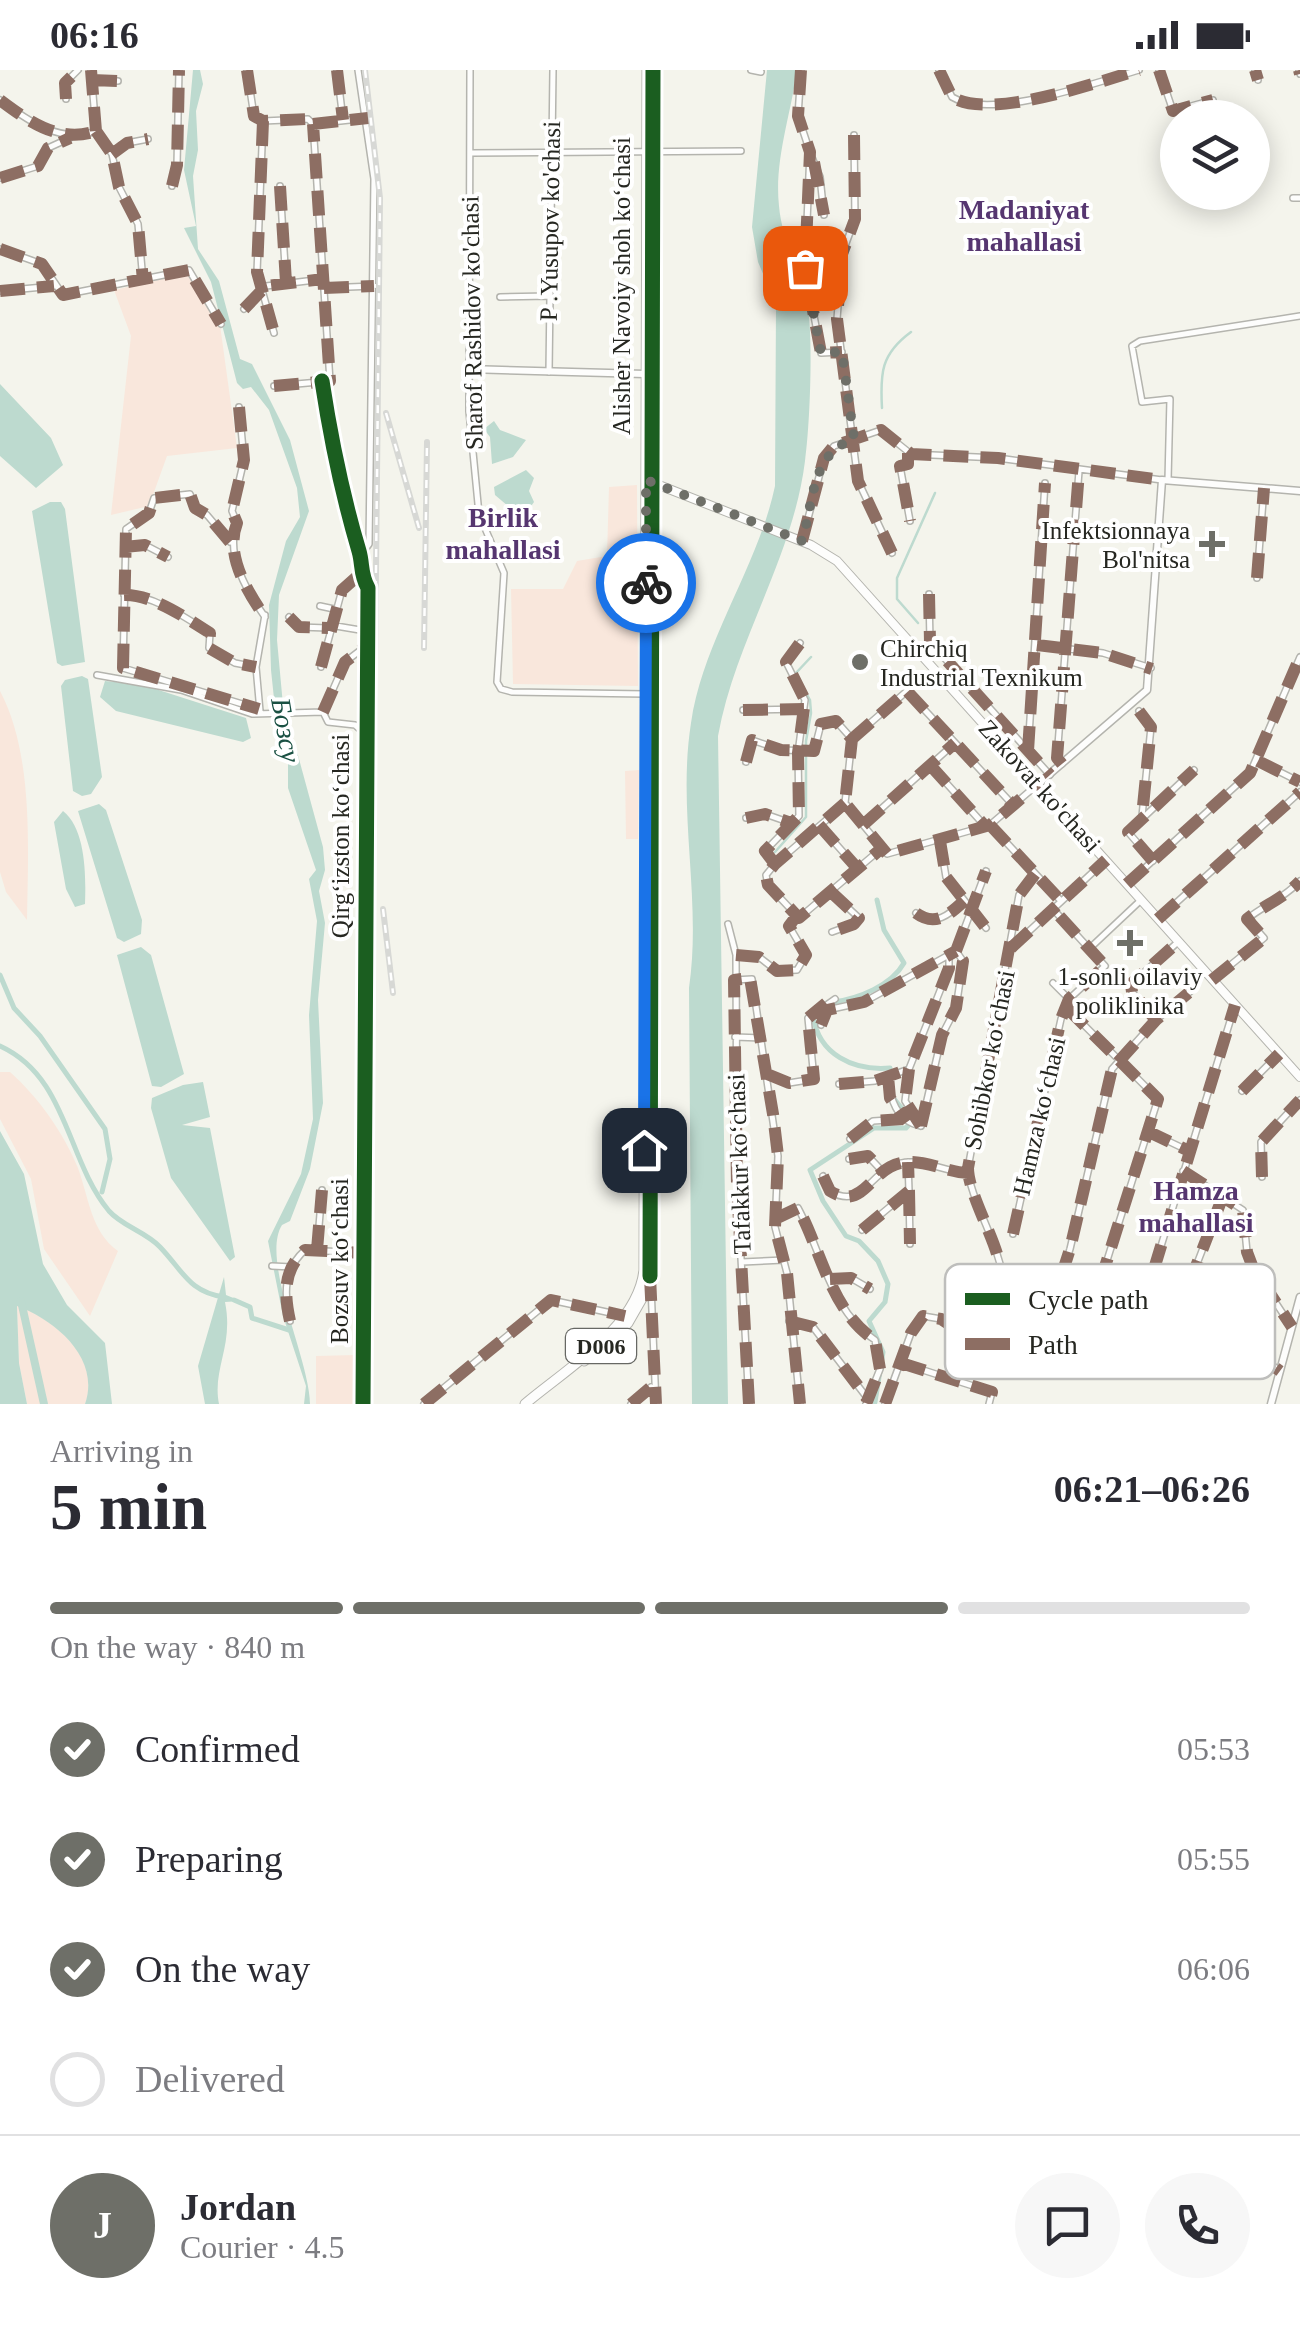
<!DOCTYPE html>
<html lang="en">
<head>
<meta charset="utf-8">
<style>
	:root { --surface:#fff; --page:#f7f7f7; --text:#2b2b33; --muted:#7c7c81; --line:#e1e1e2; --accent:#6e6f68 }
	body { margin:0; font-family:Georgia,serif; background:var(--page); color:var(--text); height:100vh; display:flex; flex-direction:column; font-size:38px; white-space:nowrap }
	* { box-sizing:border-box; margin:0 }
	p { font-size:32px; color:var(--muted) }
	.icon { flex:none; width:55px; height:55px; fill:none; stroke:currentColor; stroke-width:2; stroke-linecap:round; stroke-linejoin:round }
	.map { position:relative; height:1334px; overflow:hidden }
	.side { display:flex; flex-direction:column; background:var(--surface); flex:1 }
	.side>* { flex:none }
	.fabs { position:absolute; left:1160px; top:30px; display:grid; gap:20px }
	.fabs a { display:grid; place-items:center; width:110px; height:110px; border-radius:50%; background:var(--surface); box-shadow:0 5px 25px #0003; font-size:50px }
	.pin { position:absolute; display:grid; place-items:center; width:85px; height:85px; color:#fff; margin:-42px; border-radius:20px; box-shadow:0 5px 15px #0006 }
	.courier { position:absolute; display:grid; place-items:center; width:100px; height:100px; margin:-50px; border:8px solid #1a73e8; border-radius:50%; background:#fff; color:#222; box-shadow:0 2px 12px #0007 }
	.headline em { font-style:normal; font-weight:700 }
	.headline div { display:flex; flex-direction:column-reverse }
	.headline { display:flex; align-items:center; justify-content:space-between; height:170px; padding:0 50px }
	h1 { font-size:65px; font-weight:700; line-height:75px }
	.bar { display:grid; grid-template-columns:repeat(4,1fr); gap:15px 10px; align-content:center; height:120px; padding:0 50px }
	.bar i { height:12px; border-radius:8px; background:var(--line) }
	.bar .active { background:var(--accent) }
	.bar p { grid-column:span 4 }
	.line { display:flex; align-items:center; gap:25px; padding:0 50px; border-top:2px solid var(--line) }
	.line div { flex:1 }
	.round { display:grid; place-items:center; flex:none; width:105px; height:105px; border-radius:52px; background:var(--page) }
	ol { padding:0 50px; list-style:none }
	li { display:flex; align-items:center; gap:30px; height:110px }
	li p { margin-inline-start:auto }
	li .icon { padding:10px; border-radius:50%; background:var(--accent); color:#fff; stroke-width:4 }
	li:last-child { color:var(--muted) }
	li i { width:55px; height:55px; border:5px solid var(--line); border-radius:50% }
	.status { display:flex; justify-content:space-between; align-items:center; height:70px; padding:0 50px; background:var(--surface); direction:ltr }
	.status svg { height:28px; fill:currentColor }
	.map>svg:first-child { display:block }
</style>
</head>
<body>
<div class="status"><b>06:16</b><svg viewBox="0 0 49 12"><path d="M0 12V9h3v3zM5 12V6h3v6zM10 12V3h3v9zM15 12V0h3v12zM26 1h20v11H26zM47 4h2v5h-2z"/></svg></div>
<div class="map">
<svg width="1300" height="1334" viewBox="0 0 1300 1334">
	<rect width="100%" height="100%" fill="#f4f4ec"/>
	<!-- green -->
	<path fill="#f9e7dc" d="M190,203L220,255L237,378L167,386L149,436L111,445L131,266L114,220Z
		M637,415L638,616L513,614L511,519H563L577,491L607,486L609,417Z
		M0,621C34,685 28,780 27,850L6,822L0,802Z
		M639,700L638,769H626L625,701Z
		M0,1002H10C39,1028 63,1062 78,1098C89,1128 91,1162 118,1181L90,1246L44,1179L31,1109L0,1049Z
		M17,1235C54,1250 102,1287 85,1334H27L19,1293Z
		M356,1285V1334H316V1286Z"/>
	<!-- water -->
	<path fill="#bddacf" d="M193,0H200L203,14L196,41L198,80L193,106L198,179L219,211L240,289L252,294L290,370L309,441L279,525L277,570L284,646L296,678L323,777L325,800L319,821L325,853L318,930L323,1033L310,1099L290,1151L282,1155C260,1190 310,1290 310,1334H304L306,1316L283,1246L268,1171L301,1104L313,1049L309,945L317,851L309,809L316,800L288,718V677L277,657L271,600L269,535L286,471L300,447L297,418L269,340L251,317L243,319L237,313L211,212L184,158L196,156L184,100Z
		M767,0H797C791,44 774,91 779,136C782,172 802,203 808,238C813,271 810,356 805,391C793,488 735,571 718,666L728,1334H692L689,918C702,830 677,742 691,653C703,570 758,497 775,416L776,234L758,192L752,157Z
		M0,314L51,368L63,395L36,418L0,386Z
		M494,351L500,360L526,370L513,387L492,394L490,367L484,359Z
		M526,400L534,408L529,421L534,432L529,439L516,443L495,425L494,417Z
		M50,432H61L65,439L85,592L62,596L57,593L32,441Z
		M82,606L88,609L102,707L91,724L82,726L73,721L61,616L65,610Z
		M105,611L143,615L246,648L251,668L243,672L116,641L100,627Z
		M99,734L106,740L142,850L141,864L124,872L117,868L78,741Z
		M63,741C86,759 86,806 85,834L75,837L66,819L54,752Z
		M141,877L151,885L184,1004L161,1017L152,1016L117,885Z
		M203,1012L210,1047L182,1055L210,1058L235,1187L230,1191L171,1108L151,1038L152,1028L183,1015Z
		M0,1061L24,1104L43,1194L67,1235L105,1273L112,1334H85C101,1288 55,1250 17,1236L19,1293L27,1334H0Z
		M224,1207L226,1225L241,1231L225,1232C234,1276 212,1299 219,1334H205L198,1296Z"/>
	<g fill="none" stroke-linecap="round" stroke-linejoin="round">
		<!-- stream -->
		<path stroke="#bddacf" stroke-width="2.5" d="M882,338C880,303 881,284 911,262
			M918,553L897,529V508L935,423
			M775,782L806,747V671L811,643L810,630L795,604L811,587"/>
		<!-- canal -->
		<path stroke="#bddacf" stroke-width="5" d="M0,905L14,938L40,966L105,1059L110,1089L102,1122
			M834,932C859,928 891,916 904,893L884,860L877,830
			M813,945C818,985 854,1001 890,998V1006
			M0,976C68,1007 66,1089 109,1141C122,1156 146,1162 160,1177C183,1201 189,1222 224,1227
			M234,1230L250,1237L252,1248L289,1260
			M875,1332L883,1282L869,1251L885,1232L888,1214L878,1191L859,1171L846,1166L823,1131L810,1100L874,1058H906L912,1051L895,1030"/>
		<!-- river -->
		<path stroke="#bddacf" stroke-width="8" d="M21,1231L44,1334"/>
		<!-- minor casing -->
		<g stroke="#b4b4ae" stroke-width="8">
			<path id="minor" d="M91,0L96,61
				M247,0L254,46L263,51L308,49L313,54
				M337,0L343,50
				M358,0L374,109L369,474L360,486
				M470,0L469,341L479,444L504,503L497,612L501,619L512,622L645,624
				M751,0L761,2
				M801,0L798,46L810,82L805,198L821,283L842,282
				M939,0L952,27C990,51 1097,12 1139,0
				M1159,0L1173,41L1213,30
				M1255,0L1258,10
				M1299,0L1300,4
				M92,10L118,11
				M66,29L65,13L78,0
				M0,30C28,51 60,74 96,61
				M263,51L257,202L274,263
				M313,54L368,48
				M96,61L112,84L119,117L138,154L143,211
				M854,65L855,149L842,184L837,249L858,411L892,483
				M471,83L741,81
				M112,84L127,73L148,69
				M811,85L820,107L824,145
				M0,108L38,96L48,78L70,68
				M172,116L177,95L179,0
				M280,116L286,212
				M1293,128H1300
				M0,179L42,194L63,225L189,200L221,254
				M324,218L374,216
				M0,221L54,216
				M500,227L549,226
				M244,239L266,216L323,209
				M549,302L553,0
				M322,311C331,370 342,424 359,481C363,495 360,504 368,518L363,1334
				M274,316L330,311L313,54
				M239,337L244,390L232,441L237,453C225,484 246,520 265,547
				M908,383V394L900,396L910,451
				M1168,410L1170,329L1142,332L1132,276L1140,271L1300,246
				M802,471L824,388L834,376L881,360L911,384L998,388L1162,410
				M230,472L207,445L195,438L190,424L154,428L149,443L126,459L123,598L259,639
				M124,477L145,475L168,487
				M1257,508L1264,418
				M929,524L930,572L1050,705
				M124,525C152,524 186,548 210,563L209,578L235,593L256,597
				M320,536L334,539
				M289,547L299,557L328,558
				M330,555L366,561
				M1037,575L1103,583L1151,598
				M321,597L342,520L360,504
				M97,605L181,620L252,644L323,642
				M743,640L804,639
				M260,641L256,597L265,545
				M1139,641L1151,657L1142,746
				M323,642L345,592L366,576
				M323,642L328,652L355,655L363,662
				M853,668L907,621L1013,735
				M1028,681L1045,413
				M1258,691L1300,712
				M746,692L752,670L781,680L814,681L821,654L836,651L852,669L845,733L887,784L990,755L1038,714
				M1062,694L1057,688L1079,401
				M930,695L985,756
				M845,734L775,794L766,805L768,815L799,848L882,778
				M746,748L765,744L794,754
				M863,755L955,673
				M990,755L1061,831
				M820,756L858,799
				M940,771L946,807L986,858
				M1153,791L1128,762L1194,700
				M775,794L765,781L799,746L798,683L805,630L786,592L800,573
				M1035,804L1019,825L968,1098C968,1120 990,1160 997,1184C1026,1283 1068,1283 1161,1263C1179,1259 1195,1250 1213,1252L1280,1301
				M1127,814L1250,703L1300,587
				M831,822L859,848L854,854L832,862
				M916,843C935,857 949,845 964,831
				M1158,849L1300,722
				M728,854L736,885L737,1115L749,1334
				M1013,876L1106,790
				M1090,878L1141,830
				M956,881L986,801
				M736,885L759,887L777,901L797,900L806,885L789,856L795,848
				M734,910L752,909L778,1086L775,1157L787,1203L800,1334
				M1212,910L1264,868L1247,849C1266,834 1283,829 1300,811
				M1053,913L1069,929
				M1067,938L1158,1029L1091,1241
				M1156,950L1132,922L1131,914L1178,872
				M821,955L827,940L864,932L956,881
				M735,967L762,968
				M767,1004L789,1013L814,1009L808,948L835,929
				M888,1006C890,1029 896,1051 921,1056
				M839,1014L875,1011L909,999
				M1242,1021L1279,984
				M921,1056L942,965L956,938L963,891L956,881
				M921,1056L905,1031L909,999L949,898V888
				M1147,1061L1189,1081
				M850,1069L873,1051L903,1049
				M849,1089L868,1086L883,1102
				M1183,1101L1243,1140L1247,1182L1253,1198L1291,1256
				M823,1106L830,1121C859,1139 868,1109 890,1097C916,1083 941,1102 968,1103
				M1262,1107L1261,1072L1300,1030
				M909,1121L910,1174
				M775,1149L798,1138C821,1180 831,1242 875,1270L880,1299L866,1334
				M862,1160L909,1121L908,1092
				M1013,1164L1061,949L1069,929L1105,896L1052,838
				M317,1180L322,1120
				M742,1192L784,1190
				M272,1196L292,1197
				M1154,1199L1235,935
				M831,1209L851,1208L870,1219
				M1187,1215L1218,1237
				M651,1217L656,1334
				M1050,1241L1070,1179L1112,999L1156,950L1192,920
				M290,1251C284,1224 283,1200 305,1180L365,1183
				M789,1251L813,1257L868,1329
				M1146,1266V1244L1190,1212L1223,1126
				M901,1293L992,1322L989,1334
				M1215,1299L1230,1262
				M424,1334L551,1230L625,1246
				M631,1334L651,1317
				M885,1334L911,1263L923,1246L941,1249L976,1272"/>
		</g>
		<!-- tertiary casing -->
		<g stroke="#b4b4ae" stroke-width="9">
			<path id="tertiary" d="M468,299L645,304
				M1038,714L1147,620L1162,410L1300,421
				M1271,1334L1300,1227"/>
		</g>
		<!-- secondary casing -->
		<g stroke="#b4b4ae" stroke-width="10">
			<path id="secondary" d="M646,410L811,475L837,491L1300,1007"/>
		</g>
		<!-- primary casing -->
		<g stroke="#b4b4ae" stroke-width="11">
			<path id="primary" d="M584,1291L628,1253L648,1218L650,978
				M525,1334C566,1299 638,1257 644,1200L647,0"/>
		</g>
		<!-- minor -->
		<use href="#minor" stroke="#fdfdfc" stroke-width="5"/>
		<!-- tertiary -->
		<use href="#tertiary" stroke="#fdfdfc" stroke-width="6"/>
		<!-- secondary -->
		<use href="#secondary" stroke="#fdfdfc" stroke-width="8"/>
		<!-- primary -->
		<use href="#primary" stroke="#fdfdfc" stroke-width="9"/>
		<!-- rail casing -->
		<g stroke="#d7d8d5" stroke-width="6">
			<path id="rail" d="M365,0L380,128L367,1334
				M386,343L419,458
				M424,578L427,372
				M383,839L393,923"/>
		</g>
		<!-- rail -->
		<use href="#rail" stroke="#fff" stroke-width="2.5" stroke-dasharray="8" stroke-linecap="butt"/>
		<!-- quiet -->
		<path stroke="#8d6e63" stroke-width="12" stroke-dasharray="25 12" stroke-linecap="butt" d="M91,0L96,61
			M247,0L254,46L263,51L308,49L313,54
			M337,0L343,50
			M801,0L798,46L810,82L805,198L821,283L842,282
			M939,0L952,27C990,51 1097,12 1139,0
			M1159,0L1173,41L1213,30
			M1255,0L1258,10
			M1299,0L1300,4
			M92,10L118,11
			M66,29L65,13L78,0
			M0,30C28,51 60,74 96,61
			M263,51L257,202L274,263
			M313,54L368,48
			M96,61L112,84L119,117L138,154L143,211
			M854,65L855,149L842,184L837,249L858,411L892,483
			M112,84L127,73L148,69
			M814,92L824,145
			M0,108L38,96L48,78L70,68
			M172,116L177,95L179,0
			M280,116L286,212
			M0,179L42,194L63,225L189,200L221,254
			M324,218L374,216
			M0,221L54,216
			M244,239L266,216L323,209
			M274,316L330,311L313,54
			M239,337L244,390L232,441L237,453C225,484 246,520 265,547
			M908,383V394L900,396L910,451
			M802,471L824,388L834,376L881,360L911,384L998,388L1162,410
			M230,472L207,445L195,438L190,424L154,428L149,443L126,459L123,598L259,639
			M124,477L145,475L168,487
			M1257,508L1264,418
			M929,524L930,572L1050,705
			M124,525C152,524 186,548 210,563L209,578L235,593L256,597
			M289,547L299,557L328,558
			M1037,575L1103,583L1152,599
			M321,597L342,520L360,504
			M743,640L804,639
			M1139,641L1151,657L1142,746
			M323,642L345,592L366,576
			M852,669L907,621L1013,735
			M1028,681L1045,413
			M1258,691L1300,712
			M746,692L752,670L781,680L814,681L821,654L836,651L852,669L845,733L887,784L990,755L1038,714
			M1062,694L1057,688L1079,401
			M930,695L985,756
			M845,733L775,794L766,805L768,815L799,848L882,778
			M746,748L765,744L794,754
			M819,755L858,799
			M863,755L955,673
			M990,755L1061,831
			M940,771L946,807L986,858
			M1153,791L1128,762L1194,700
			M775,794L765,781L799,746L798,683L805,630L786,592L800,573
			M1035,804L1019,825L968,1098C968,1120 990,1160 997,1184C1026,1283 1068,1283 1161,1263C1179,1259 1195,1250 1213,1252L1280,1301
			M1127,814L1250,703L1300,587
			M831,822L859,848L854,854L832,862
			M916,843C935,857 949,845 964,831
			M1158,849L1300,722
			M1011,878L1106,790
			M956,881L986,801
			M736,885L759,887L777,901L797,900L806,885L789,856L795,848
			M1212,910L1264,868L1247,849C1266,834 1283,829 1300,811
			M1067,938L1158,1029L1091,1241
			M1156,950L1132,922L1131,914L1178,872
			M821,955L827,940L864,932L956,881
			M767,1004L789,1013L814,1009L808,948L826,933
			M888,1006L890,1028L907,1052
			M839,1014L875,1011L909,999
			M1242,1021L1279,984
			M921,1056L942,965L956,938L963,891L956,881
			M921,1056L905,1031L909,999L949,898V888
			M1147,1061L1189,1081
			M850,1069L873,1051L903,1049
			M849,1089L868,1086L883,1102
			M1183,1101L1243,1140L1247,1182L1253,1198L1292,1257
			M823,1106L830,1121C859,1139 868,1109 890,1097C916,1083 941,1102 968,1103
			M1262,1107L1261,1072L1300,1030
			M909,1121L910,1174
			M775,1149L798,1138C821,1180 831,1242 875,1270L880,1299L866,1334
			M862,1160L909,1121L908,1092
			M1013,1164L1061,949L1069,929L1105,896L1052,838
			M317,1180L322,1120
			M1154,1199L1235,935
			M650,1206L656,1334
			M830,1209L851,1208L870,1219
			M1187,1215L1218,1237
			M1050,1241L1070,1179L1112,999L1156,950L1192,920
			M290,1251C284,1224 283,1200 305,1180L365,1183
			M789,1251L813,1257L868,1329
			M1146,1266V1244L1190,1212L1223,1126
			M901,1293L992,1322L989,1334
			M424,1334L551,1230L625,1246
			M631,1334L651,1317
			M749,1334L737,1115L734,910L750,908L773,1044L778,1086L775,1157L787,1203L800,1334
			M885,1334L911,1263L923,1246L941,1249L976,1272"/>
		<!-- cycleway casing -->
		<g stroke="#fff" stroke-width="21">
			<path id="cycleway" d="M322,311C331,370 342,424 359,481C363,495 360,504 368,518L363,1334
				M650,1206L653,0"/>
		</g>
		<!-- cycleway -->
		<use href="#cycleway" stroke="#1b5e20" stroke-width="15"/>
	</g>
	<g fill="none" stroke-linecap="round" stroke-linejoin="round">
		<!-- done -->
		<path stroke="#6e6f68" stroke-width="10" stroke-dasharray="0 18" d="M646,513V410L802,471C814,431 811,383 854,369L842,282L821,283L805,198"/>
		<!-- route -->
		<path stroke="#1a73e8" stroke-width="12" d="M644,1080L646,513"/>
	</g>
	<!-- markers -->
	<g fill="#6e6f68" stroke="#fff" stroke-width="4">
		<path d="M1207 459h10v10h10v10h-10v10h-10v-10h-10v-10h10z"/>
		<circle cx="860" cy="592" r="10"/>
		<path d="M1125 858h10v10h10v10h-10v10h-10v-10h-10v-10h10z"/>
	</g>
	<g text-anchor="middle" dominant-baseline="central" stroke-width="8" stroke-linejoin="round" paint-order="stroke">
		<!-- shield labels -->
		<rect fill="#fff" stroke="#676864" stroke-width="2.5" x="566" y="1259" width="70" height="34" rx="8"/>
		<g font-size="22" font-weight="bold" fill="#262721">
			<text x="601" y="1276">D006</text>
		</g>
		<!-- street labels -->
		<g font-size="25" fill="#262721" stroke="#fff">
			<text transform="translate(550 151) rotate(-89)">P .Yusupov ko'chasi</text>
			<text transform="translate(621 216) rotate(-90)">Alisher Navoiy shoh koʻchasi</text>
			<text transform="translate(472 253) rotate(-91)">Sharof Rashidov ko'chasi</text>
			<text transform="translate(1040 716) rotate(48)">Zakovat ko'chasi</text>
			<text transform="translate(340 766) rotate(-90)">Qirg‘izston ko‘chasi</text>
			<text transform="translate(989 990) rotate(-79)">Sohibkor ko‘chasi</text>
			<text transform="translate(1039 1046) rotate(-77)">Hamza ko‘chasi</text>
			<text transform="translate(739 1094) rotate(-92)">Tafakkur ko‘chasi</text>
			<text transform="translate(339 1191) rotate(-90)">Bozsuv ko‘chasi</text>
		</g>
		<!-- poi labels -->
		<g font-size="25" fill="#262721" stroke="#fff" text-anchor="end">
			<text x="1190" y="460">Infektsionnaya<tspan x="1190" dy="29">Bol'nitsa</tspan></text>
			<text x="880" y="578" text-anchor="start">Chirchiq<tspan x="880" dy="29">Industrial Texnikum</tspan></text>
			<text x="1130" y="906" text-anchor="middle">1-sonli oilaviy<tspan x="1130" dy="29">poliklinika</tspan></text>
		</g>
		<!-- neighbourhood labels -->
		<g font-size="28" font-weight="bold" fill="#563670" stroke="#fff">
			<text x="1024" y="139">Madaniyat<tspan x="1024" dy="32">mahallasi</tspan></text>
			<text x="503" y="447">Birlik<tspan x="503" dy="32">mahallasi</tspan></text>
			<text x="1196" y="1120">Hamza<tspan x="1196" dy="32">mahallasi</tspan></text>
		</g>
		<!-- water labels -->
		<g font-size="28" font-style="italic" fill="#1a5143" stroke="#fff">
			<text transform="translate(286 660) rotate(80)">Бозсу</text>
		</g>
	</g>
	<!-- legend -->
	<rect x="945" y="1194" width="330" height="115" rx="15" fill="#fff" stroke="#bebebc" stroke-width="2.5"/>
	<rect x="965" y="1223" width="45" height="12" fill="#1b5e20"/>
	<rect x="965" y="1268" width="45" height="12" fill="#8d6e63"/>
	<g font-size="28" fill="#262721">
		<text x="1028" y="1239">Cycle path</text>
		<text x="1028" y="1284">Path</text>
	</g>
</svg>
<div class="fabs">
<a><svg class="icon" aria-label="layers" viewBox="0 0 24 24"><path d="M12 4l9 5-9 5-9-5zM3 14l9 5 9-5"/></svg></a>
</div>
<div class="pin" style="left:805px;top:198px;background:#ea580c"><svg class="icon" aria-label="bag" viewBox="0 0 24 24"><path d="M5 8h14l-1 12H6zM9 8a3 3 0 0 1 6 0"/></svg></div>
<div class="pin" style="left:644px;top:1080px;background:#1f2937"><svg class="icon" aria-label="home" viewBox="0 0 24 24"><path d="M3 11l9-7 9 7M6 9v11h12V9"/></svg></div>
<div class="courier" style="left:646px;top:513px"><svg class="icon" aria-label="bike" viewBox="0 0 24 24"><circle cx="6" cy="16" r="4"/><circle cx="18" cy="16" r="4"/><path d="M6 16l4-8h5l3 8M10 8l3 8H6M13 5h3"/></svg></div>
</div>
<section class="side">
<div class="headline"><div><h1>5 min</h1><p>Arriving in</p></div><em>06:21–06:26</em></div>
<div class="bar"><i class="active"></i><i class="active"></i><i class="active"></i><i></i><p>On the way · 840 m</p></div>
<ol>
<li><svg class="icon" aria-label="check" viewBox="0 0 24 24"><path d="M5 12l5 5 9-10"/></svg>Confirmed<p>05:53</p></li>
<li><svg class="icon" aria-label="check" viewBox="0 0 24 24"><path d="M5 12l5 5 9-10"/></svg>Preparing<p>05:55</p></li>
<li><svg class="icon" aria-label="check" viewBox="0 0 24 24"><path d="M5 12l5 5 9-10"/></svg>On the way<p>06:06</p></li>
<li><i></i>Delivered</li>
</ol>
<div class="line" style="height:180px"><b class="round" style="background:var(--accent);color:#fff">J</b><div><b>Jordan</b><p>Courier · 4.5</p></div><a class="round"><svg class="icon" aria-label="chat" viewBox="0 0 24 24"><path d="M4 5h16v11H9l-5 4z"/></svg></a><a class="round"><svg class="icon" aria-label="phone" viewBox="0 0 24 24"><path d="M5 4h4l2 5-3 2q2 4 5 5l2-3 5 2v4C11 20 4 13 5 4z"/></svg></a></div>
</section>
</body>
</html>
